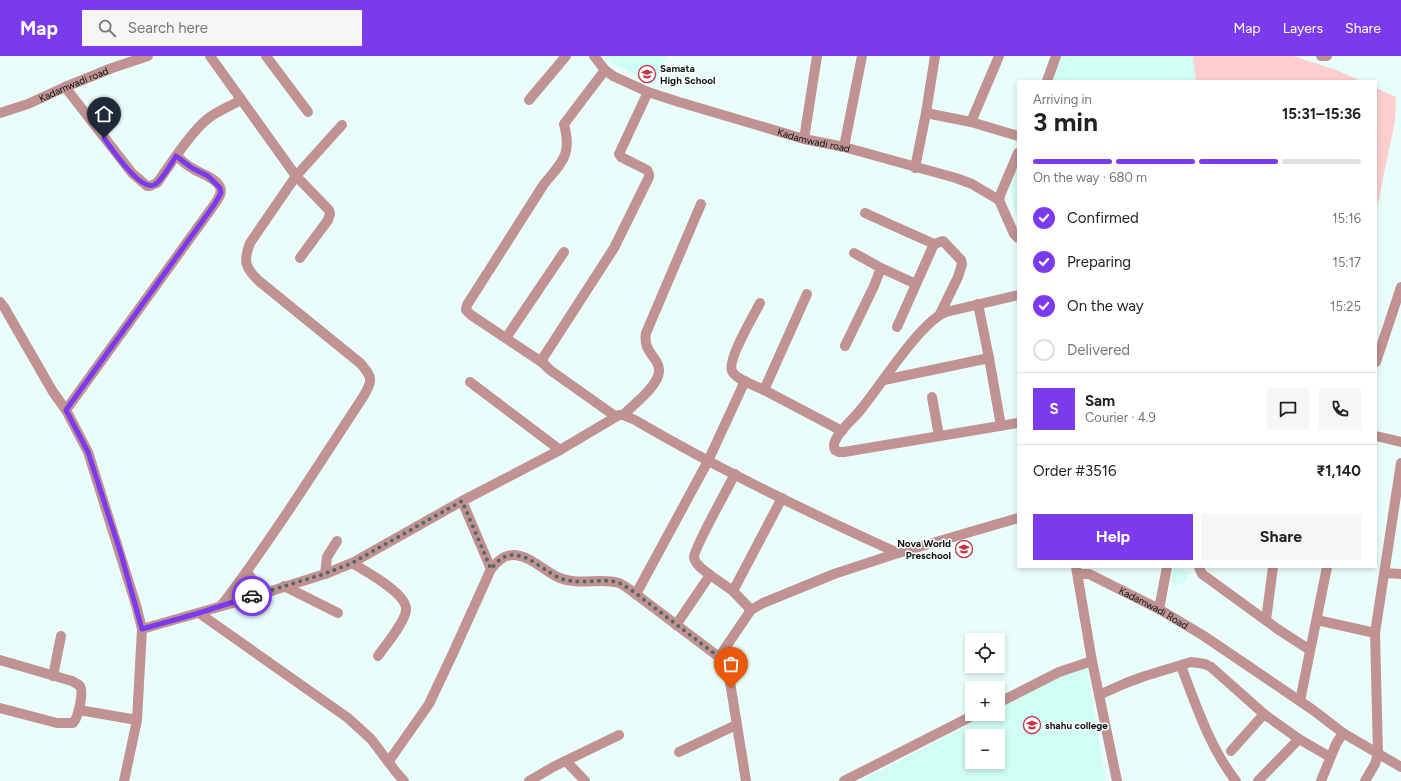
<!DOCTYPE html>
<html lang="en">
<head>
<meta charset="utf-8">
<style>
	:root { --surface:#fff; --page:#f6f6f6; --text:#222; --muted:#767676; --line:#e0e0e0; --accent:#7c3aed }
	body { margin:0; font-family:Figtree,sans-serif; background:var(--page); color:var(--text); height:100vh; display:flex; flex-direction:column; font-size:15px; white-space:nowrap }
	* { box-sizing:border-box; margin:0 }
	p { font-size:13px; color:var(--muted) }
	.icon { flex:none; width:22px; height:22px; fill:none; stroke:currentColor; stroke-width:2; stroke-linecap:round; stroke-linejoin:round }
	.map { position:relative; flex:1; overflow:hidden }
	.sheet { position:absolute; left:1017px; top:24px; width:360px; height:488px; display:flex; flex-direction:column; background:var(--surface); border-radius:0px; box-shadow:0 2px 6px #0003 }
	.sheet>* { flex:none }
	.controls { position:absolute; left:965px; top:577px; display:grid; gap:8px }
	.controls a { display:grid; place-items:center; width:40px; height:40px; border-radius:0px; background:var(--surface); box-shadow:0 2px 6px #0003; font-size:20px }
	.pin { position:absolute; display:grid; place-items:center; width:34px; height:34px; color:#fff; margin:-41px -17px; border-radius:50% 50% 50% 0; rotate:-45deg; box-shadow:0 0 4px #0007 }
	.pin .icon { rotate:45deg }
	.courier { position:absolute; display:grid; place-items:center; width:40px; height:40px; margin:-20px; border:3px solid #7c3aed; border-radius:50%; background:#fff; color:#222; box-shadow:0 1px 5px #0007 }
	.headline em { font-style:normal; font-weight:700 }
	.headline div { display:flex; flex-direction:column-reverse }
	.headline { display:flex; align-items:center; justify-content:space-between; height:68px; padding:0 16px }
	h1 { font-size:26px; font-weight:700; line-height:30px }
	.bar { display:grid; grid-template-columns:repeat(4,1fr); gap:6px 4px; align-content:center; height:48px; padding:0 16px }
	.bar i { height:5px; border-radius:3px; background:var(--line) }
	.bar .active { background:var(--accent) }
	.bar p { grid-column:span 4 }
	.line { display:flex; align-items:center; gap:10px; padding:0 16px; border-top:1px solid var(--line) }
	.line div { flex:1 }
	.round { display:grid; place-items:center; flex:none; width:42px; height:42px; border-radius:0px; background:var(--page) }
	ol { padding:0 16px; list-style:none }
	li { display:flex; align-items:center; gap:12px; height:44px }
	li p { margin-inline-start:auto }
	li .icon { padding:4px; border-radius:50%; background:var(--accent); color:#fff; stroke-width:4 }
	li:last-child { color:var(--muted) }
	li i { width:22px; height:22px; border:2px solid var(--line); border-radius:50% }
	.button { display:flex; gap:8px; margin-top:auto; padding:8px 16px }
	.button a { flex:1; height:46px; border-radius:0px; background:var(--accent); color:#fff; font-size:16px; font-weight:700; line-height:46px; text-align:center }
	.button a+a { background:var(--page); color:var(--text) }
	header { display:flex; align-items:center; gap:24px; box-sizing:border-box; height:56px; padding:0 20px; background:var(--accent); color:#fff }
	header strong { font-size:19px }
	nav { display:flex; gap:22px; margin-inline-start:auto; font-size:14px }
	.search { width:280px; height:36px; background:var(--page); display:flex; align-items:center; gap:10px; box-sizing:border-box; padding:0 14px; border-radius:0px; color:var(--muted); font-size:15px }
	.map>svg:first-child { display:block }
</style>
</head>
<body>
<header>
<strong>Map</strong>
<div class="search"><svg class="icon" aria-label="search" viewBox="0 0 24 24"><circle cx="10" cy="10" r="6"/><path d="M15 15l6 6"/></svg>Search here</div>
<nav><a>Map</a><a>Layers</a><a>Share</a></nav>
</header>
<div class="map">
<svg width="1401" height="725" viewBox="0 0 1401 725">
	<rect width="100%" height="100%" fill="#e9fefa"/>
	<!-- built -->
	<path fill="#d0fdf4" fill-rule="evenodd" d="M605,0H666L655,28L615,8L606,2Z
		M1061,0H1293L1336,14L1361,25H1052Z
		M1018,110V159L1015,155L1010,131Z
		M1174,512L1189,516L1184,529L1171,526Z
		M1087,612L1106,725H862L988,658H998V652L1053,623ZM972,680H998V706H972Z"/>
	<!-- green -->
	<path fill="#fdcecd" d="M1193,0H1293L1336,14L1361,25H1196Z
		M1376,32L1396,41L1395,65L1378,147L1376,146Z"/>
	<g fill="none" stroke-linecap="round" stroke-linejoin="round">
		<!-- minor -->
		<g stroke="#c09292" stroke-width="10">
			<path d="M210,0L296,120L329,154L330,158L328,164L300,202"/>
			<path d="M266,0L308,56"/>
			<path id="s1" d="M594,0L605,14L613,20L648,36L679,46L804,83L844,91L956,122L972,128L999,144L1014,178L1018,182"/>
			<path d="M1321,0H1327"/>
			<path d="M1047,25L1056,0"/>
			<path d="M65,31L132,117L147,130H150L157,127C171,108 187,81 204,66C214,56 229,51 241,44"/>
			<path d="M529,44L566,0"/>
			<path id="s2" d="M0,57L28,48L65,31L112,12L148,0"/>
			<path d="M926,57L935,0"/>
			<path d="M971,66L999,0"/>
			<path d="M804,83L817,0"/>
			<path d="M844,91L862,0"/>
			<path d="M915,112L926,57L971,66L1018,80"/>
			<path d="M999,144L1001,137L1018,97"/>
			<path d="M865,157L934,188L943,185L961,204L962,208L958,221L940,258"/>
			<path d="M881,212L916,228"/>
			<path d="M807,238L764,334L842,375"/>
			<path d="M1018,239L946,256C921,265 881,329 862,352C854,363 840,373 835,385C833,389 834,391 835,394L839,396H844L1018,367"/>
			<path d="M0,246L4,251L53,336L66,354L88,396L136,549L142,573L137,664L124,725"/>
			<path d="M760,247C754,259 727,304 732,315C735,323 756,330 764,334"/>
			<path d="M978,248L989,302L1001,370"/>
			<path d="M897,271L934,188"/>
			<path d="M506,282L564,196"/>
			<path d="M845,290L874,230L881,212L854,197"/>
			<path d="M1376,306L1401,231"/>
			<path d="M543,307L471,259L466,254L467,249L544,128C563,105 572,99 564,68L605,14"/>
			<path d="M884,324L989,302"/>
			<path d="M470,326L560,394"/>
			<path d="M932,341L939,380"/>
			<path d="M66,354L214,149C217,144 223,138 220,131C215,121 201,118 192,112C186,109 181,104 177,100"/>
			<path d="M623,359C633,349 660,329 659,314C659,310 657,306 654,302C648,294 644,288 646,277L701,148"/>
			<path d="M615,360L550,314L543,307V302L614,192L649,121V118L647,114L621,101L619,98L648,36"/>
			<path d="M1376,380L1401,386"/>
			<path d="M352,507C365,515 409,538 406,555C404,567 385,590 378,600"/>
			<path d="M1076,511L1092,605L1117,725"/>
			<path d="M1199,511L1202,518L1279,574L1310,594"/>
			<path d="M491,513C497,506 503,499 513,499C530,499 545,516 560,522C579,530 600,521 619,527C622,528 626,531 629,533L719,601L728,616L731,632L746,725"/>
			<path d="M247,516L262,537"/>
			<path d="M1385,517L1401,518"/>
			<path d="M325,518L327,501L337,485"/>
			<path id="s3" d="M1078,518H1089L1159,553L1204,580L1313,654L1343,677L1401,711"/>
			<path d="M710,519C705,515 695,509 694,501C694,492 729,430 735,418"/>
			<path d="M284,530L338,557"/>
			<path d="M733,535L782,442"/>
			<path d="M636,538L708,405L745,325"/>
			<path d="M221,550C272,483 317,411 363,341C373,325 373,321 360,307L259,225C245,212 243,205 250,187L296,120L342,69"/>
			<path d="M1159,553L1167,511"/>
			<path d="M199,557L348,662L371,683L396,716L404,725"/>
			<path d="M1266,564L1273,511"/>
			<path d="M1317,564L1375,577"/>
			<path d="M676,569L710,519L733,535L751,554"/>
			<path d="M142,573L243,544L325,518L352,507L462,445L560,394L619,359H623L635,364C720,414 809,457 898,497L1018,462"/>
			<path d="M719,601L751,554L763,547L834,518L898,497"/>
			<path d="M0,604L72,625C75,627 78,628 80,630C84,637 78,662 73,667H57L0,652"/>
			<path d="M1181,610C1196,649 1210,692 1236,725"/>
			<path d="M53,620L61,580"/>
			<path d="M1099,639L1126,627L1145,620L1191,606L1205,608L1211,611L1264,658L1299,683"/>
			<path d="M1300,645L1327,511"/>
			<path d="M998,647L1059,616L1092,605"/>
			<path d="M79,654L137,664"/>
			<path d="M1231,695L1264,658"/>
			<path d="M679,696L736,669"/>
			<path d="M389,705L429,648L454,595L491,513L462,445"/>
			<path d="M566,705L585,725"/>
			<path d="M529,725L553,711L619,679"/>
			<path d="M844,725L976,658"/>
			<path d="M1258,725L1299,683L1330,701"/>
			<path d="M1321,725L1336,688L1343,677"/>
			<path d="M1365,725L1375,708L1378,698L1375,577L1401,407"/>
		</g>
	</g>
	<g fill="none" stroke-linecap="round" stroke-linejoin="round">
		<!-- done -->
		<path stroke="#576764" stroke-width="4" stroke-dasharray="0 7.2" d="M252,540L324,518L352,507L462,445L491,513C497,506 503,499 513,499C530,499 545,516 560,522C579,530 600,521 619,527C622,528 626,531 630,533L719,601L728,616L731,632"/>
		<!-- route -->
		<path stroke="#7c3aed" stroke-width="5" d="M104,82C111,92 140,135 154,129C161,126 171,108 176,100L192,112L208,120L220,132L221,137L214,149L66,354L88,396L121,498L142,573L199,557L252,540"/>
	</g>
	<!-- icons -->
	<defs>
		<g id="school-ring" transform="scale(0.9)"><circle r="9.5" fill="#fff" stroke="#c53547" stroke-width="1.5"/><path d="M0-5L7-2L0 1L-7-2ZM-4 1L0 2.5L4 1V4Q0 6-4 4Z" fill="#c53547"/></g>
		<g id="university-ring" transform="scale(0.9)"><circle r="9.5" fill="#fff" stroke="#c53547" stroke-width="1.5"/><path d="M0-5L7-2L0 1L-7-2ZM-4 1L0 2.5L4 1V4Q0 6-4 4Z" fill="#c53547"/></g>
	</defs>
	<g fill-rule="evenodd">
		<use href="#school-ring" x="647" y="18"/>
		<use href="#school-ring" x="964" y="493"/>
		<use href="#university-ring" x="1032" y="669"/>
	</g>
	<g text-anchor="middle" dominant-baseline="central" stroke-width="3" stroke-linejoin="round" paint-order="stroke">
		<!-- poi labels -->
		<g font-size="10" font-weight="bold" fill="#091613" stroke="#fff" text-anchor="start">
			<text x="660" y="12">Samata<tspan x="660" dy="12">High School</tspan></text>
			<text x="951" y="487" text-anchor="end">Nova World<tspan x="951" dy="12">Preschool</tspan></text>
			<text x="1045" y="669">shahu college</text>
		</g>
		<!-- street labels -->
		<g font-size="10" fill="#091613" stroke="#fff">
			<text stroke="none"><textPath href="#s2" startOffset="79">Kadamwadi road</textPath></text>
			<text stroke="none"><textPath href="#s1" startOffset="239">Kadamwadi road</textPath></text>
			<text stroke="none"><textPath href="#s3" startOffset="84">Kadamwadi Road</textPath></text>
		</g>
	</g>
</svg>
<div class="controls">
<a><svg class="icon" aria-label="locate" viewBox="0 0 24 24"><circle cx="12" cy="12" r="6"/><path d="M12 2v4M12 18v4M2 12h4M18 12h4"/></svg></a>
<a>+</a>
<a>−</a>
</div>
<div class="pin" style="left:731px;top:632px;background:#ea580c"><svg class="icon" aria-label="bag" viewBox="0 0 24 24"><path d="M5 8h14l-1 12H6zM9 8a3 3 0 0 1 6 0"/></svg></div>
<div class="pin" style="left:104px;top:82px;background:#1f2937"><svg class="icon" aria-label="home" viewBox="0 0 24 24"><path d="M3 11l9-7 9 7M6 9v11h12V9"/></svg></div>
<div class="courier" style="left:252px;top:540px"><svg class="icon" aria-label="car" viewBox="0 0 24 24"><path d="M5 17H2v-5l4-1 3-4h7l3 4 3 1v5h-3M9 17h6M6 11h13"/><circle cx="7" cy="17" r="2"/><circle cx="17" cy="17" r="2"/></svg></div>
<section class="sheet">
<div class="headline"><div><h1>3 min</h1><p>Arriving in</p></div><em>15:31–15:36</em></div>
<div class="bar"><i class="active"></i><i class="active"></i><i class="active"></i><i></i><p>On the way · 680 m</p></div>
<ol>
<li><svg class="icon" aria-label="check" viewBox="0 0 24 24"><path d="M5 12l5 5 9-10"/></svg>Confirmed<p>15:16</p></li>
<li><svg class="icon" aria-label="check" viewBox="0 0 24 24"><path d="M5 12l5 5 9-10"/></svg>Preparing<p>15:17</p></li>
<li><svg class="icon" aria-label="check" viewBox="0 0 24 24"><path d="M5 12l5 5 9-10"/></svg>On the way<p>15:25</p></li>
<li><i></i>Delivered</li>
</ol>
<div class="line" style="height:72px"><b class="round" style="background:var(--accent);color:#fff">S</b><div><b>Sam</b><p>Courier · 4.9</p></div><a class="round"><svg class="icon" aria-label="chat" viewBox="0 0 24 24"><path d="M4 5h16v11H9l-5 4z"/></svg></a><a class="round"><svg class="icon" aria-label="phone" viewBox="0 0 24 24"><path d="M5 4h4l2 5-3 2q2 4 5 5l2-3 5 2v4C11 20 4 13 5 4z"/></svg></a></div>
<div class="line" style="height:52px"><div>Order #3516</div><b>₹1,140</b></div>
<div class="button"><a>Help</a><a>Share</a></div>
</section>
</div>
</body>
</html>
